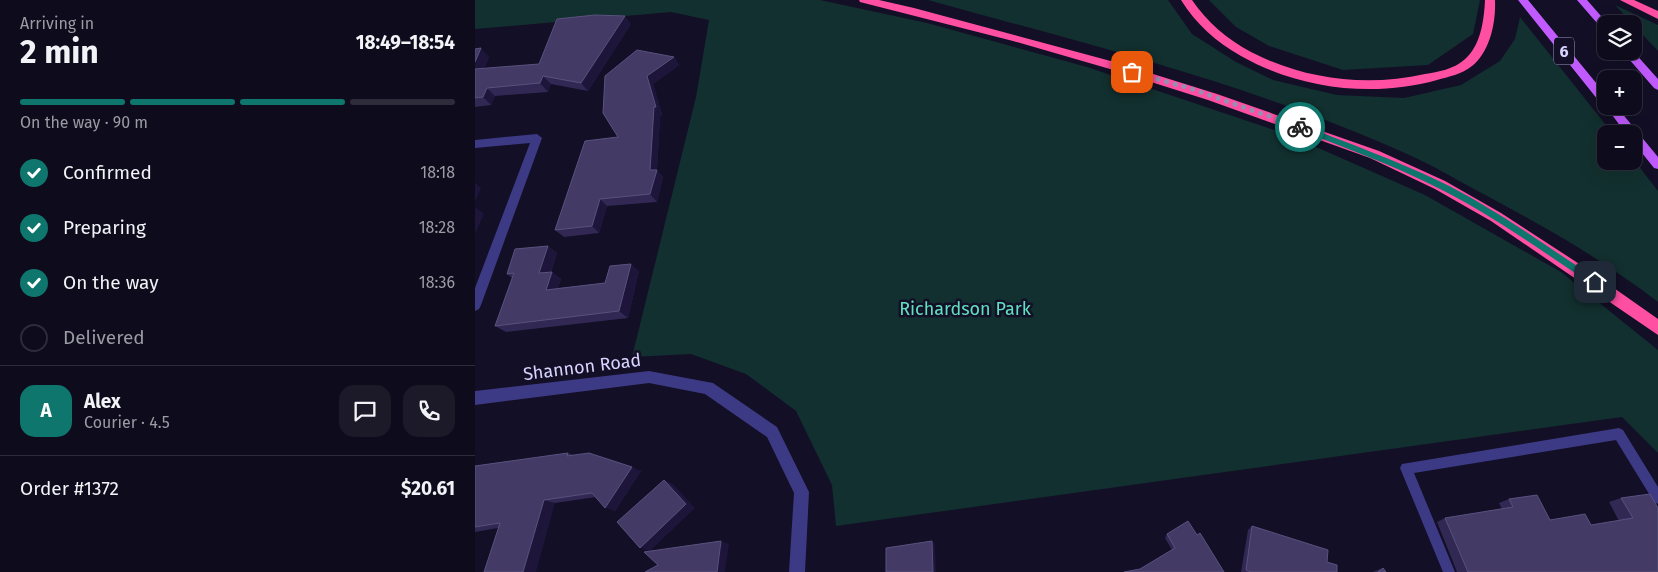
<!DOCTYPE html>
<html lang="en">
<head>
<meta charset="utf-8">
<style>
	:root { --surface:#0e0b1c; --page:#1c1929; --text:#f1f3f6; --muted:#9b9ba3; --line:#2e2b3b; --accent:#0f766e }
	body { margin:0; font-family:"Fira Sans",sans-serif; background:var(--page); color:var(--text); height:100vh; display:flex; flex-direction:column; font-size:19px; white-space:nowrap }
	* { box-sizing:border-box; margin:0 }
	p { font-size:16px; color:var(--muted) }
	.icon { flex:none; width:28px; height:28px; fill:none; stroke:currentColor; stroke-width:2; stroke-linecap:round; stroke-linejoin:round }
	.map { position:relative; flex:1; overflow:hidden }
	.drawer { display:flex; flex-direction:column; background:var(--surface); width:475px }
	.drawer>* { flex:none }
	.tools { position:absolute; left:1122px; top:15px; display:grid; gap:10px }
	.tools a { display:grid; place-items:center; width:45px; height:45px; border-radius:10px; background:var(--surface); box-shadow:0 5px 20px #0002,0 0 0 1px var(--line); font-size:25px }
	.pin { position:absolute; display:grid; place-items:center; width:42px; height:42px; color:#fff; margin:-21px; border-radius:10px; box-shadow:0 2px 8px #0006 }
	.courier { position:absolute; display:grid; place-items:center; width:50px; height:50px; margin:-25px; border:4px solid #0f766e; border-radius:50%; background:#fff; color:#222; box-shadow:0 1px 6px #0007 }
	.summary em { font-style:normal; font-weight:700 }
	.summary div { display:flex; flex-direction:column-reverse }
	.summary { display:flex; align-items:center; justify-content:space-between; height:85px; padding:0 20px }
	h1 { font-size:32px; font-weight:700; line-height:38px }
	.bar { display:grid; grid-template-columns:repeat(4,1fr); gap:8px 5px; align-content:center; height:60px; padding:0 20px }
	.bar i { height:6px; border-radius:4px; background:var(--line) }
	.bar .active { background:var(--accent) }
	.bar p { grid-column:span 4 }
	.line { display:flex; align-items:center; gap:12px; padding:0 20px; border-top:1px solid var(--line) }
	.line div { flex:1 }
	.round { display:grid; place-items:center; flex:none; width:52px; height:52px; border-radius:15px; background:var(--page) }
	ol { padding:0 20px; list-style:none }
	li { display:flex; align-items:center; gap:15px; height:55px }
	li p { margin-inline-start:auto }
	li .icon { padding:5px; border-radius:50%; background:var(--accent); color:#fff; stroke-width:4 }
	li:last-child { color:var(--muted) }
	li i { width:28px; height:28px; border:2px solid var(--line); border-radius:50% }
	main { display:flex; flex:1; min-height:0 }
	.map>svg:first-child { display:block }
</style>
</head>
<body>
<main>
<section class="drawer">
<div class="summary"><div><h1>2 min</h1><p>Arriving in</p></div><em>18:49–18:54</em></div>
<div class="bar"><i class="active"></i><i class="active"></i><i class="active"></i><i></i><p>On the way · 90 m</p></div>
<ol>
<li><svg class="icon" aria-label="check" viewBox="0 0 24 24"><path d="M5 12l5 5 9-10"/></svg>Confirmed<p>18:18</p></li>
<li><svg class="icon" aria-label="check" viewBox="0 0 24 24"><path d="M5 12l5 5 9-10"/></svg>Preparing<p>18:28</p></li>
<li><svg class="icon" aria-label="check" viewBox="0 0 24 24"><path d="M5 12l5 5 9-10"/></svg>On the way<p>18:36</p></li>
<li><i></i>Delivered</li>
</ol>
<div class="line" style="height:90px"><b class="round" style="background:var(--accent);color:#fff">A</b><div><b>Alex</b><p>Courier · 4.5</p></div><a class="round"><svg class="icon" aria-label="chat" viewBox="0 0 24 24"><path d="M4 5h16v11H9l-5 4z"/></svg></a><a class="round"><svg class="icon" aria-label="phone" viewBox="0 0 24 24"><path d="M5 4h4l2 5-3 2q2 4 5 5l2-3 5 2v4C11 20 4 13 5 4z"/></svg></a></div>
<div class="line" style="height:65px"><div>Order #1372</div><b>$20.61</b></div>
</section>
<div class="map">
<svg width="1183" height="572" viewBox="0 0 1183 572">
	<rect width="100%" height="100%" fill="#130f26"/>
	<!-- green -->
	<path fill="#12302f" d="M0,0H345L452,23L612,67L814,135L950,195L1086,272L1183,350V453L1147,417L361,526L357,485L321,411L271,374L216,354L157,357L221,97L234,20L196,12L0,29Z
		M453,0H693L717,34L761,62L798,80L862,95L929,98L986,85L1025,61L1040,39L1045,17L1138,134H1131V161L1159,160L1183,191V302C1126,258 1063,223 999,189C977,177 955,164 932,154C779,85 615,45 453,0Z
		M734,0H1005L998,34L953,65L868,70L794,46L761,27Z
		M1140,5L1183,25V51Z"/>
	<g fill="none" stroke-linecap="round" stroke-linejoin="round">
		<!-- lane -->
		<path fill="#3d3a85" fill-rule="evenodd" d="M1144,428L1148,430L1183,487V504L1179,502L1141,440L939,473L980,572H968L925,468L927,464Z"/>
		<!-- street -->
		<path fill="#3d3a85" fill-rule="evenodd" d="M62,134L67,138L6,305L4,309L0,311V288L55,143L0,148V140Z
			M174,371L238,383L302,427L334,492L330,572H314L319,493L292,437L230,394L174,383L0,405V391Z"/>
		<!-- primary -->
		<path fill="#c25bff" fill-rule="evenodd" d="M1043,0H1053L1131,95V106H1141L1183,157V169L1179,168L1159,143V134H1151L1130,105H1127Z
			M1102,0H1112L1133,24L1131,31L1128,30Z
			M1147,51H1158L1183,79V90L1179,88Z"/>
		<!-- highway -->
		<path fill="#ff4fa3" fill-rule="evenodd" d="M384,0H404L439,8L643,63L742,94L904,151L970,181L1026,213L1109,267L1183,319V335L1016,221L960,189L895,158L733,100L635,69L538,41L385,2Z
			M706,0H717C732,22 752,39 776,52C830,80 892,87 950,74C963,72 979,69 989,60C1006,46 1009,20 1010,0H1020C1021,23 1015,51 997,66C987,74 973,77 962,80C898,98 824,89 766,56C741,42 721,24 706,0Z
			M1145,0H1159L1183,11V19Z"/>
	</g>
	<!-- wall -->
	<path fill="#312854" d="M156,24L113,91L76,84L73,92L20,96L16,105L0,107V49L14,57L9,69L64,64Z
		M199,57L204,65L178,84L187,115L185,116L182,170L188,177L182,202L132,206L124,233L89,237L80,230L143,137L128,113Z
		M73,246L82,253L76,272H77L86,279L83,288L130,283L164,271L153,318L31,332L20,326L37,278L32,274Z
		M93,453L98,455L166,471L140,511L121,497L80,503L23,528L0,532V466Z
		M1146,498L1183,508V572H982L962,522L970,518L1027,509L1024,503L1034,499L1075,520L1116,525L1144,521L1134,502Z
		M777,526L852,562L862,572H766L773,530Z
		M692,534L722,535L665,569L697,550L690,538Z
		M908,568L911,572H898L900,571Z"/>
	<!-- shaded-wall -->
	<path fill="#1d163a" d="M150,16L156,24L113,91L106,83Z
		M6,48L14,57L5,78L0,73V62Z
		M199,57L204,65L178,84L187,115L185,116L182,171V170L188,177L182,202L175,194L172,76Z
		M68,76L76,84L73,92L65,83Z
		M12,88L20,96L16,105L8,97Z
		M0,183L6,188L0,202Z
		M125,199L132,206L124,233L117,226Z
		M0,207L9,214L0,234Z
		M73,246L82,253L73,280L64,273Z
		M156,264L164,271L153,318L144,311Z
		M77,272L86,279L80,296L71,290Z
		M157,467L166,471L140,511L130,508Z
		M189,480L198,484L220,508L175,551L165,548Z
		M69,500L80,503L61,572H48Z
		M246,541L254,544L250,572H242Z
		M457,541L460,544L461,572H458Z"/>
	<!-- building -->
	<path fill="#433a66" stroke="#5a527e" d="M120,15L150,16L106,83L68,76L65,83L12,88L8,97L0,98V69L64,64L82,19Z
		M6,48L0,62V49Z
		M162,50L199,57L172,76L181,107H179L175,170H182L175,194L125,199L117,226L80,230L110,141L143,137L128,113L130,76Z
		M73,246L64,273L77,272L71,290L130,283L135,266L156,264L144,311L20,326L39,273L32,274L40,249Z
		M93,453L92,456L114,453L157,467L130,508L117,493L69,500L48,572H9L25,523L0,527V466Z
		M189,480L211,504L165,548L142,522Z
		M1175,494L1183,508V572H993L970,518L1038,507L1034,499L1062,495L1075,520L1110,514L1116,525L1158,518L1146,498Z
		M713,521L722,535L725,533L749,572H649L665,569L700,548L692,534Z
		M777,526L853,550L852,562L862,565V572H776L771,570Z
		M246,541L242,572H170L183,565L169,552Z
		M457,541L458,572H411V548Z
		M908,568L911,572H903Z"/>
	<!-- route -->
	<path fill="#0f766e" d="M822,125H827C873,143 920,160 964,181C1020,208 1071,246 1123,280V284H1117C1066,251 1015,213 959,186C915,164 868,147 822,129Z"/>
	<g fill="none" stroke-linecap="round" stroke-linejoin="round">
		<!-- done -->
		<path stroke="#948fb3" stroke-width="5" stroke-dasharray="0 9" d="M657,72L714,88L825,127"/>
	</g>
	<g text-anchor="middle" dominant-baseline="central" stroke-width="5" stroke-linejoin="round" paint-order="stroke">
		<!-- shield labels -->
		<rect fill="#130f26" stroke="#9e99be" stroke-width="1" x="1079" y="37.5" width="20" height="27" rx="4"/>
		<g font-size="16" font-weight="bold" fill="#d9d4ff">
			<text x="1089" y="51">6</text>
		</g>
		<!-- park labels -->
		<g font-size="18" fill="#5fe0c0" stroke="#130f26">
			<text x="490" y="309">Richardson Park</text>
		</g>
		<!-- street labels -->
		<g font-size="18" fill="#d9d4ff" stroke="#130f26">
			<text transform="translate(107 367) rotate(-7)">Shannon Road</text>
		</g>
	</g>
</svg>
<div class="tools">
<a><svg class="icon" aria-label="layers" viewBox="0 0 24 24"><path d="M12 4l9 5-9 5-9-5zM3 14l9 5 9-5"/></svg></a>
<a>+</a>
<a>−</a>
</div>
<div class="pin" style="left:657px;top:72px;background:#ea580c"><svg class="icon" aria-label="bag" viewBox="0 0 24 24"><path d="M5 8h14l-1 12H6zM9 8a3 3 0 0 1 6 0"/></svg></div>
<div class="pin" style="left:1120px;top:282px;background:#1f2937"><svg class="icon" aria-label="home" viewBox="0 0 24 24"><path d="M3 11l9-7 9 7M6 9v11h12V9"/></svg></div>
<div class="courier" style="left:825px;top:127px"><svg class="icon" aria-label="bike" viewBox="0 0 24 24"><circle cx="6" cy="16" r="4"/><circle cx="18" cy="16" r="4"/><path d="M6 16l4-8h5l3 8M10 8l3 8H6M13 5h3"/></svg></div>
</div>
</main>
</body>
</html>
